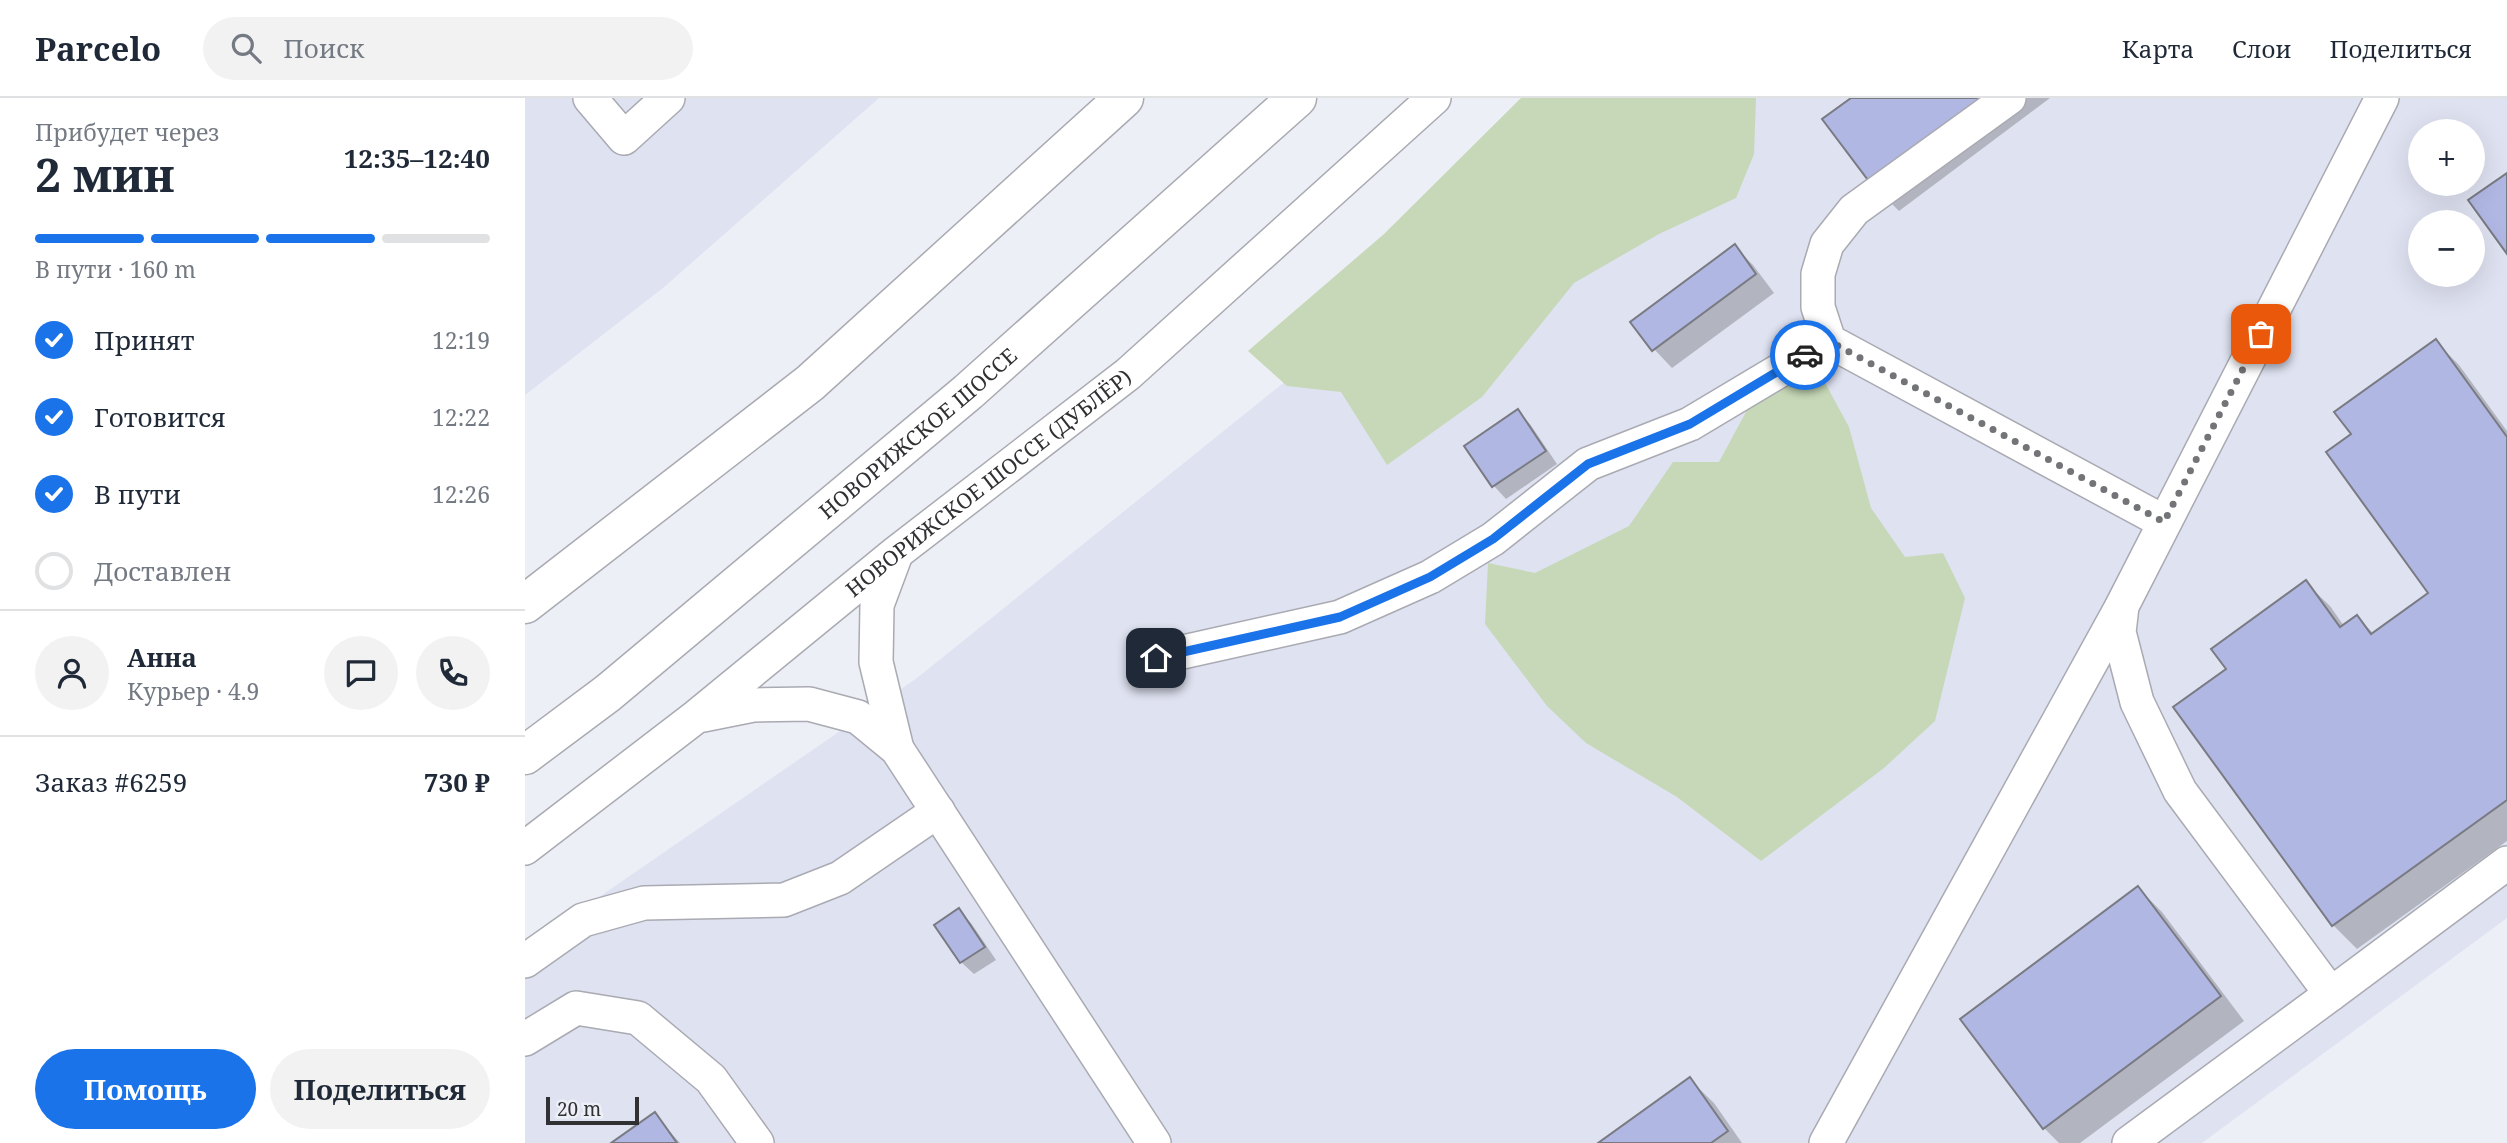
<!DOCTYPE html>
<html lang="ru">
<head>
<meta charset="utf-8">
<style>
	:root { --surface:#fff; --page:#f2f2f3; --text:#1f2937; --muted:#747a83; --line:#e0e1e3; --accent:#1a73e8 }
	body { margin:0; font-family:"Noto Serif",serif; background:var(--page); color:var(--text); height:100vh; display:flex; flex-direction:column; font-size:26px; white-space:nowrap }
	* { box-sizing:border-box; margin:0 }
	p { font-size:23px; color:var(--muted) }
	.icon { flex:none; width:38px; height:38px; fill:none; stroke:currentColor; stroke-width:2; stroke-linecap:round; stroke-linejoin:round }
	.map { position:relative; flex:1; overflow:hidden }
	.side { display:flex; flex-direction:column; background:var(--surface); width:525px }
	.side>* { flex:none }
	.fabs { position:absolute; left:1883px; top:21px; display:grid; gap:14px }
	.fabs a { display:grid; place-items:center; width:77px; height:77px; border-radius:50%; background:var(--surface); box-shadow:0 7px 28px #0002; font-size:35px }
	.scale { position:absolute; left:21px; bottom:18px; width:93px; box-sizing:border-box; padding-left:7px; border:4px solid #313134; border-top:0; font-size:19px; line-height:24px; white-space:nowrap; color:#313134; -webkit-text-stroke:5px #edeff7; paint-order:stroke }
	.pin { position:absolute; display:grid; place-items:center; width:60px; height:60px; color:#fff; margin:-30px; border-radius:14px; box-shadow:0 4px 10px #0006 }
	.courier { position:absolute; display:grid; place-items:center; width:70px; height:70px; margin:-35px; border:5px solid #1a73e8; border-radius:50%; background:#fff; color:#222; box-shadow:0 2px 9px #0007 }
	.head em { font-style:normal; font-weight:700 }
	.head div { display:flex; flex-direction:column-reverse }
	.head { display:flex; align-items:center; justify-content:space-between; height:119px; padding:0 35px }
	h1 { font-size:46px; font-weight:700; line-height:52px }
	.bar { display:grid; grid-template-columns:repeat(4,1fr); gap:10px 7px; align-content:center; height:84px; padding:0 35px }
	.bar i { height:9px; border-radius:5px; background:var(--line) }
	.bar .current { background:var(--accent) }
	.bar p { grid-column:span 4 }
	.line { display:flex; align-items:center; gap:18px; padding:0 35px; border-top:2px solid var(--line) }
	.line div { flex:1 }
	.round { display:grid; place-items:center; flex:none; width:74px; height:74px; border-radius:37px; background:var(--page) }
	ol { padding:0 35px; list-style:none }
	li { display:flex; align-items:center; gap:21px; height:77px }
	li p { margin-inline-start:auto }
	li .icon { padding:7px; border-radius:50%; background:var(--accent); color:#fff; stroke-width:4 }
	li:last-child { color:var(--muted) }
	li i { width:38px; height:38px; border:4px solid var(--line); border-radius:50% }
	.primary-button { display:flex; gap:14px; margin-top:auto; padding:14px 35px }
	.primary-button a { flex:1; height:80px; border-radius:42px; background:var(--accent); color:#fff; font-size:28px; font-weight:700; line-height:80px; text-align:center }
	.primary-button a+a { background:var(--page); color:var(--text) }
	header { display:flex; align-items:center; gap:42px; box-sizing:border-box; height:98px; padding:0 35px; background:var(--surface); border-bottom:2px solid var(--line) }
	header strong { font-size:33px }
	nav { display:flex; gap:38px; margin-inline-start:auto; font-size:24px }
	.search { width:490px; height:63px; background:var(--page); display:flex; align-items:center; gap:18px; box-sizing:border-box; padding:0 24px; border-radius:38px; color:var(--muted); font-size:26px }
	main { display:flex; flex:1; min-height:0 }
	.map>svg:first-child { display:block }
</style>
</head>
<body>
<header>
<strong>Parcelo</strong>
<div class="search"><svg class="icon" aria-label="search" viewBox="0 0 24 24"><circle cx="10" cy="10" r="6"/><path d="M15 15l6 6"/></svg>Поиск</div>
<nav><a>Карта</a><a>Слои</a><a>Поделиться</a></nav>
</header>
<main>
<section class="side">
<div class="head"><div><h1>2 мин</h1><p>Прибудет через</p></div><em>12:35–12:40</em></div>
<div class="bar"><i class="current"></i><i class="current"></i><i class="current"></i><i></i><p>В пути · 160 m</p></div>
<ol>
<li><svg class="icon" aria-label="check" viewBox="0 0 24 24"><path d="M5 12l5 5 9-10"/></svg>Принят<p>12:19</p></li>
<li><svg class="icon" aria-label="check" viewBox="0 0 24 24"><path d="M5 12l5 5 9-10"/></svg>Готовится<p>12:22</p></li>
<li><svg class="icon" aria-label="check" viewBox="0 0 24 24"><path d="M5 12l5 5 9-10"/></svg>В пути<p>12:26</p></li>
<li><i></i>Доставлен</li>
</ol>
<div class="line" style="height:126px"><a class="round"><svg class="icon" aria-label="person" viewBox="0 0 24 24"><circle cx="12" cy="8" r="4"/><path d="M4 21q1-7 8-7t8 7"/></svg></a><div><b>Анна</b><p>Курьер · 4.9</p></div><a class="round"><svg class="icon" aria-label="chat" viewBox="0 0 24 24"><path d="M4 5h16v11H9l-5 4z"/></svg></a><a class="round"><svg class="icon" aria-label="phone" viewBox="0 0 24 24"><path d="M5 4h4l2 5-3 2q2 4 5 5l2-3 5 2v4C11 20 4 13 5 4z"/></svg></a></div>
<div class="line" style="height:91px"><div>Заказ #6259</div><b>730 ₽</b></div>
<div class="primary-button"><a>Помощь</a><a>Поделиться</a></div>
</section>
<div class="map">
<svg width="1982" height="1045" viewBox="0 0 1982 1045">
	<rect width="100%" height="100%" fill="#edeff7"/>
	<!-- built -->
	<path fill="#dfe2f1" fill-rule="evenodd" d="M0,0H354L138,190L0,297Z
		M1112,0H1982V820L1677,1045H0V850L392,580ZM1895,33H1948V86H1895ZM1895,124H1948V177H1895Z"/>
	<!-- green -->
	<path fill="#c6d8b7" d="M996,0H1231L1229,56L1211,100L1134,136L1049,185L957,299L862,367L816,294L762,288L723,253L859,136Z
		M1298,281L1324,329L1346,410L1380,459L1418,455L1440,500L1410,623L1359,670L1236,763L1152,699L1061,645L1022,608L960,526L963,465L1010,475L1104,428L1148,364H1194L1222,312L1261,286Z"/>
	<!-- shadow -->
	<path fill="#0003" d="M1329,0H1525L1374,113L1350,89Z
		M1210,149L1228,167L1249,195L1147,270L1129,251Z
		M1910,243L1934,267L1982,333V743L1832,851L1808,827L1703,571L1781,485L1805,508L1819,528L1832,519L1849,536L1906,495L1828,336Z
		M993,314L1005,326L1032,366L981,401L969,388L942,349Z
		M1613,790L1637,814L1719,923L1555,1045H1534L1519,1030L1437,922Z
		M434,813L446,825L471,862L449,876L436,864Z
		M1165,982L1189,1005L1217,1045H1076Z
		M130,1017L155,1045H89Z"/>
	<!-- building -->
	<path fill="#b0b7e2" stroke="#797a82" stroke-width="2" d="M1326,0H1469L1349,90L1297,21Z
		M1982,75V156L1943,102Z
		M1210,146L1231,176L1127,253L1105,224Z
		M1911,241L1982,339V702L1807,828L1648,609L1701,571L1686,551L1781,482L1815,529L1832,517L1846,536L1903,495L1801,354L1826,336L1809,314Z
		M993,311L1021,353L967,389L939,348Z
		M1613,788L1696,898L1518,1031L1435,921Z
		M434,810L460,849L435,865L409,827Z
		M1165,979L1203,1033L1186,1045H1073Z
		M130,1014L152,1045H86Z"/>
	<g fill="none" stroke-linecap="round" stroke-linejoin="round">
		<!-- minor casing -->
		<g stroke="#a9aab2" stroke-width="36">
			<g id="minor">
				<path d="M65,0L99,40L143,0"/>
				<path d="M1484,0L1329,112L1302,146L1293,176V209L1304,243L1639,424"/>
				<path d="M1857,0L1597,508L1594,534L1612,604L1655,693L1806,896L1982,765"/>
				<path d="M371,456L352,507L351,564L372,651"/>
				<path d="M631,560L815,519L905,479L968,441L1063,366L1165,326L1304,243"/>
				<path d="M178,617L228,607L284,606L333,619L372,651L629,1045"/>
				<path id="s1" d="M0,750L172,618L371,455L603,276L909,0"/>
				<path d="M0,863L58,822L119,805L259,802L315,780L413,713"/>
				<path d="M0,941L51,910L113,920L186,981L232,1045"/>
				<path d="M1301,1045L1596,510"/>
				<path d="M1604,1045L1806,896"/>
			</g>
		</g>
		<!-- highway casing -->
		<g stroke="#a9aab2" stroke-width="41">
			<g id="highway">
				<path d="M0,506L285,285L599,0"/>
				<path id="s2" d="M0,657L83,595L443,294L772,0"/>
			</g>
		</g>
		<!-- minor -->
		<use href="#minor" stroke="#fff" stroke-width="33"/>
		<!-- highway -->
		<use href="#highway" stroke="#fff" stroke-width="38"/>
	</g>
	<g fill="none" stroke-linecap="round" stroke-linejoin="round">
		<!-- done -->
		<path stroke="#737478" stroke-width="7" stroke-dasharray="0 12.6" d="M1280,257L1304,243L1639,424L1736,236"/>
		<!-- route -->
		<path stroke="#1a73e8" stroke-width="9" d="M631,560L815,519L905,479L968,441L1063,366L1165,326L1280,257"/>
	</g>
	<g text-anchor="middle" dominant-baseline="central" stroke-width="7" stroke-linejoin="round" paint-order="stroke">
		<!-- street labels -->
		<g font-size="21" fill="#313134" stroke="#edeff7">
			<text stroke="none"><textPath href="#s2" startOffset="508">НОВОРИЖСКОЕ ШОССЕ</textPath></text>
			<text stroke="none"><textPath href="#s1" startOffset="590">НОВОРИЖСКОЕ ШОССЕ (ДУБЛЁР)</textPath></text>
		</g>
	</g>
</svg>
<div class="fabs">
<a>+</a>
<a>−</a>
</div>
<div class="scale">20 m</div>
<div class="pin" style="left:1736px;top:236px;background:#ea580c"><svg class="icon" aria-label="bag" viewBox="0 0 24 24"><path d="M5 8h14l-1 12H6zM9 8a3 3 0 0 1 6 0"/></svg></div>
<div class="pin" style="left:631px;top:560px;background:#1f2937"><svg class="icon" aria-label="home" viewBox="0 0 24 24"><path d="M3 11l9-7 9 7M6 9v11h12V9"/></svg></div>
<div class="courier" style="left:1280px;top:257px"><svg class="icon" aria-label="car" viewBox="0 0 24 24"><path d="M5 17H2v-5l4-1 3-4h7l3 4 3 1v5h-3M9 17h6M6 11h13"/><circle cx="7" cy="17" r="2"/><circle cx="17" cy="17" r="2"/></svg></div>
</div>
</main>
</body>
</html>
